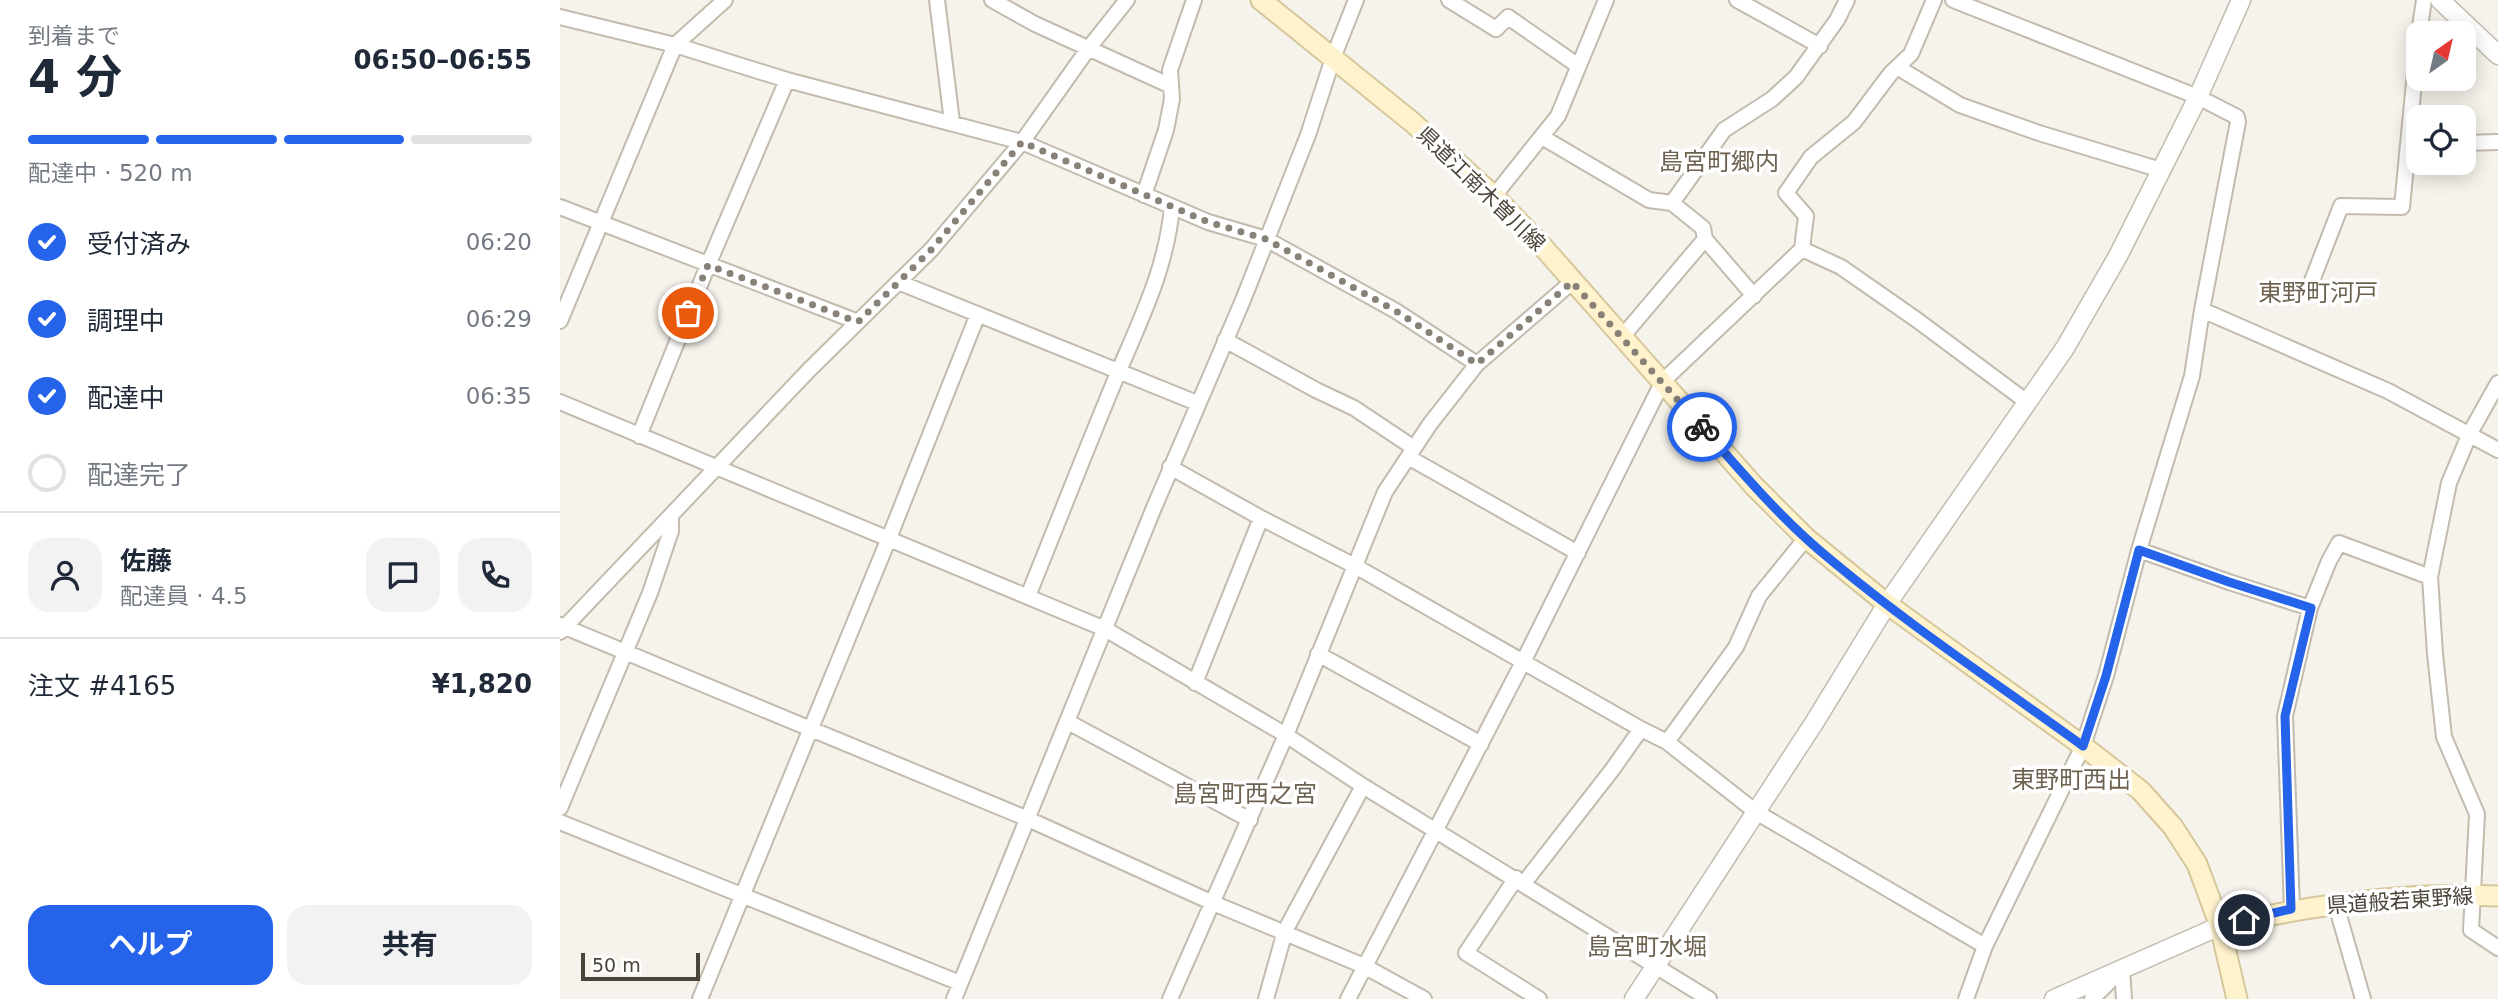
<!DOCTYPE html>
<html lang="ja">
<head>
<meta charset="utf-8">
<style>
	:root { --surface:#fff; --page:#f2f2f3; --text:#1f2937; --muted:#747a83; --line:#e0e1e3; --accent:#2563eb }
	body { margin:0; font-family:"DejaVu Sans","Noto Sans JP",sans-serif; background:var(--page); color:var(--text); height:100vh; display:flex; flex-direction:column; font-size:26px; white-space:nowrap }
	* { box-sizing:border-box; margin:0 }
	p { font-size:23px; color:var(--muted) }
	.icon { flex:none; width:38px; height:38px; fill:none; stroke:currentColor; stroke-width:2; stroke-linecap:round; stroke-linejoin:round }
	.map { position:relative; flex:1; overflow:hidden }
	.drawer { display:flex; flex-direction:column; background:var(--surface); width:560px }
	.drawer>* { flex:none }
	.needle { width:46px; rotate:34deg }
	.controls { position:absolute; left:1846px; top:21px; display:grid; gap:14px }
	.controls a { display:grid; place-items:center; width:70px; height:70px; border-radius:14px; background:var(--surface); box-shadow:0 4px 18px #0003; font-size:35px }
	.scale { position:absolute; left:21px; bottom:18px; width:119px; box-sizing:border-box; padding-left:7px; border:4px solid #4b4439; border-top:0; font-size:19px; line-height:24px; white-space:nowrap; color:#4b4439; -webkit-text-stroke:5px #fff; paint-order:stroke }
	.pin { position:absolute; display:grid; place-items:center; width:60px; height:60px; color:#fff; margin:-30px; border:4px solid #fff; border-radius:50%; box-shadow:0 2px 7px #0007 }
	.courier { position:absolute; display:grid; place-items:center; width:70px; height:70px; margin:-35px; border:5px solid #2563eb; border-radius:50%; background:#fff; color:#222; box-shadow:0 2px 9px #0007 }
	.overview em { font-style:normal; font-weight:700 }
	.overview div { display:flex; flex-direction:column-reverse }
	.overview { display:flex; align-items:center; justify-content:space-between; height:119px; padding:0 28px }
	h1 { font-size:46px; font-weight:700; line-height:52px }
	.bar { display:grid; grid-template-columns:repeat(4,1fr); gap:10px 7px; align-content:center; height:84px; padding:0 28px }
	.bar i { height:9px; border-radius:5px; background:var(--line) }
	.bar .current { background:var(--accent) }
	.bar p { grid-column:span 4 }
	.line { display:flex; align-items:center; gap:18px; padding:0 28px; border-top:2px solid var(--line) }
	.line div { flex:1 }
	.round { display:grid; place-items:center; flex:none; width:74px; height:74px; border-radius:21px; background:var(--page) }
	ol { padding:0 28px; list-style:none }
	li { display:flex; align-items:center; gap:21px; height:77px }
	li p { margin-inline-start:auto }
	li .icon { padding:7px; border-radius:50%; background:var(--accent); color:#fff; stroke-width:4 }
	li:last-child { color:var(--muted) }
	li i { width:38px; height:38px; border:4px solid var(--line); border-radius:50% }
	.action { display:flex; gap:14px; margin-top:auto; padding:14px 28px }
	.action a { flex:1; height:80px; border-radius:21px; background:var(--accent); color:#fff; font-size:28px; font-weight:700; line-height:80px; text-align:center }
	.action a+a { background:var(--page); color:var(--text) }
	main { display:flex; flex:1; min-height:0 }
	.map>svg:first-child { display:block }
</style>
</head>
<body>
<main>
<section class="drawer">
<div class="overview"><div><h1>4 分</h1><p>到着まで</p></div><em>06:50–06:55</em></div>
<div class="bar"><i class="current"></i><i class="current"></i><i class="current"></i><i></i><p>配達中 · 520 m</p></div>
<ol>
<li><svg class="icon" aria-label="check" viewBox="0 0 24 24"><path d="M5 12l5 5 9-10"/></svg>受付済み<p>06:20</p></li>
<li><svg class="icon" aria-label="check" viewBox="0 0 24 24"><path d="M5 12l5 5 9-10"/></svg>調理中<p>06:29</p></li>
<li><svg class="icon" aria-label="check" viewBox="0 0 24 24"><path d="M5 12l5 5 9-10"/></svg>配達中<p>06:35</p></li>
<li><i></i>配達完了</li>
</ol>
<div class="line" style="height:126px"><a class="round"><svg class="icon" aria-label="person" viewBox="0 0 24 24"><circle cx="12" cy="8" r="4"/><path d="M4 21q1-7 8-7t8 7"/></svg></a><div><b>佐藤</b><p>配達員 · 4.5</p></div><a class="round"><svg class="icon" aria-label="chat" viewBox="0 0 24 24"><path d="M4 5h16v11H9l-5 4z"/></svg></a><a class="round"><svg class="icon" aria-label="phone" viewBox="0 0 24 24"><path d="M5 4h4l2 5-3 2q2 4 5 5l2-3 5 2v4C11 20 4 13 5 4z"/></svg></a></div>
<div class="line" style="height:91px"><div>注文 #4165</div><b>¥1,820</b></div>
<div class="action"><a>ヘルプ</a><a>共有</a></div>
</section>
<div class="map">
<svg width="1938" height="999" viewBox="0 0 1938 999">
	<rect width="100%" height="100%" fill="#f6f3ec"/>
	<g fill="none" stroke-linecap="round" stroke-linejoin="round">
		<!-- minor casing -->
		<g stroke="#c2bbae" stroke-width="18">
			<path id="minor" d="M377,0L392,122
				M432,0L475,24L611,86
				M889,0L936,29L948,17L1017,65
				M1177,0L1260,46
				M1393,0L1638,97L1677,117L1678,122L1642,310L1632,376L1579,550L1546,676L1523,746L1425,946L1406,999
				M0,17L115,45L227,80L148,265L79,436
				M1859,33L1864,0
				M1337,67L1400,105L1479,133L1601,170
				M227,80L462,142L648,222L706,239L836,311L917,364
				M982,137L1089,200L1112,203L1143,228L1145,239L1194,296
				M1904,143L1938,142
				M584,195L606,130L612,99L610,70L634,0
				M934,196L998,116L1046,0
				M1112,203L1164,130L1212,99L1236,77L1277,20L1287,0
				M0,207L298,322
				M1242,249L1281,267L1357,320L1467,402
				M338,282L637,403
				M1750,286L1781,206L1842,207L1858,41
				M1642,310L1828,391L1938,450
				M0,321L115,45L165,0
				M1062,337L1145,239
				M665,340L756,390L794,408L854,448
				M1938,383L1910,433L1889,483L1870,577L1875,654L1884,737L1917,814L1911,930L1938,948
				M0,402L545,629L726,735L803,786L1149,999
				M848,457L1018,553
				M610,467L701,518L795,566L1081,729L1107,742L1196,812L1425,946
				M1579,550L1669,582L1750,608
				M468,596C498,522 527,447 558,373C582,316 606,269 612,207
				M0,625L468,819L653,903L804,966L864,999
				M0,632L249,370L371,250L462,142L528,49L567,0
				M758,654L921,744
				M635,683L701,518
				M508,722L690,820
				M1107,742L1176,647L1199,596L1246,538
				M0,808L90,593L111,531V516
				M0,822L400,983
				M956,878L906,953L979,999
				M964,883L1052,770L1081,729
				M1776,905L1803,999
				M1732,909L1725,716L1750,608L1769,561L1779,543L1870,577
				M1562,969L1564,999
				M140,999L329,538L418,314
				M394,999L593,510L683,300L748,135L773,58L796,0
				M610,999L726,735L825,492L870,424L917,364L1012,282
				M706,999L725,931L803,786
				M788,999L963,662L1103,381L1242,249L1246,216L1226,193L1251,157L1294,122L1331,73L1351,54L1374,0
				M1532,999L1556,975"/>
		</g>
		<!-- tertiary casing -->
		<g stroke="#c2bbae" stroke-width="21">
			<path id="tertiary" d="M1880,0L1938,55
				M1074,999L1254,723L1327,604L1505,348L1558,256L1638,97L1681,0
				M1494,999L1660,926"/>
		</g>
		<!-- secondary casing -->
		<g stroke="#d6c79b" stroke-width="23">
			<path id="secondary" d="M701,0L852,122L934,196L983,247L1194,486L1246,538L1327,604L1523,746L1581,791L1613,827L1637,864L1660,926L1677,999
				M1660,926C1750,905 1845,892 1938,896"/>
		</g>
		<!-- minor -->
		<use href="#minor" stroke="#fff" stroke-width="14"/>
		<!-- tertiary -->
		<use href="#tertiary" stroke="#fff" stroke-width="18"/>
		<!-- secondary -->
		<use href="#secondary" stroke="#fff3cd" stroke-width="19"/>
	</g>
	<g fill="none" stroke-linecap="round" stroke-linejoin="round">
		<!-- done -->
		<path stroke="#878178" stroke-width="7" stroke-dasharray="0 12.6" d="M128,313L148,265L298,322L371,250L462,142L648,222L706,239L836,311L917,364L1012,282L1142,427"/>
		<!-- route -->
		<path stroke="#2563eb" stroke-width="9" d="M1142,427C1183,474 1223,521 1271,560C1351,627 1439,685 1523,746L1546,676L1579,550L1669,582L1751,608L1725,716L1731,909L1684,920"/>
	</g>
	<g text-anchor="middle" dominant-baseline="central" stroke-width="7" stroke-linejoin="round" paint-order="stroke">
		<!-- street labels -->
		<g font-size="21" fill="#4b4439" stroke="#fff">
			<text transform="translate(921 189) rotate(44)">県道江南木曽川線</text>
			<text transform="translate(1840 901) rotate(-4)">県道般若東野線</text>
		</g>
		<!-- quarter labels -->
		<g font-size="24" fill="#6e6250" stroke="#fff">
			<text x="1159" y="162">島宮町郷内</text>
			<text x="1758" y="293">東野町河戸</text>
			<text x="1511" y="780">東野町西出</text>
			<text x="685" y="794">島宮町西之宮</text>
			<text x="1087" y="947">島宮町水堀</text>
		</g>
	</g>
</svg>
<div class="controls">
<a><svg class="needle" viewBox="-14 -14 28 28"><path d="M0-13l5 13h-10z" fill="#e53935"/><path d="M0 13l5-13h-10z" fill="#747a83"/></svg></a>
<a><svg class="icon" aria-label="locate" viewBox="0 0 24 24"><circle cx="12" cy="12" r="6"/><path d="M12 2v4M12 18v4M2 12h4M18 12h4"/></svg></a>
</div>
<div class="scale">50 m</div>
<div class="pin" style="left:128px;top:313px;background:#ea580c"><svg class="icon" aria-label="bag" viewBox="0 0 24 24"><path d="M5 8h14l-1 12H6zM9 8a3 3 0 0 1 6 0"/></svg></div>
<div class="pin" style="left:1684px;top:920px;background:#1f2937"><svg class="icon" aria-label="home" viewBox="0 0 24 24"><path d="M3 11l9-7 9 7M6 9v11h12V9"/></svg></div>
<div class="courier" style="left:1142px;top:427px"><svg class="icon" aria-label="bike" viewBox="0 0 24 24"><circle cx="6" cy="16" r="4"/><circle cx="18" cy="16" r="4"/><path d="M6 16l4-8h5l3 8M10 8l3 8H6M13 5h3"/></svg></div>
</div>
</main>
</body>
</html>
